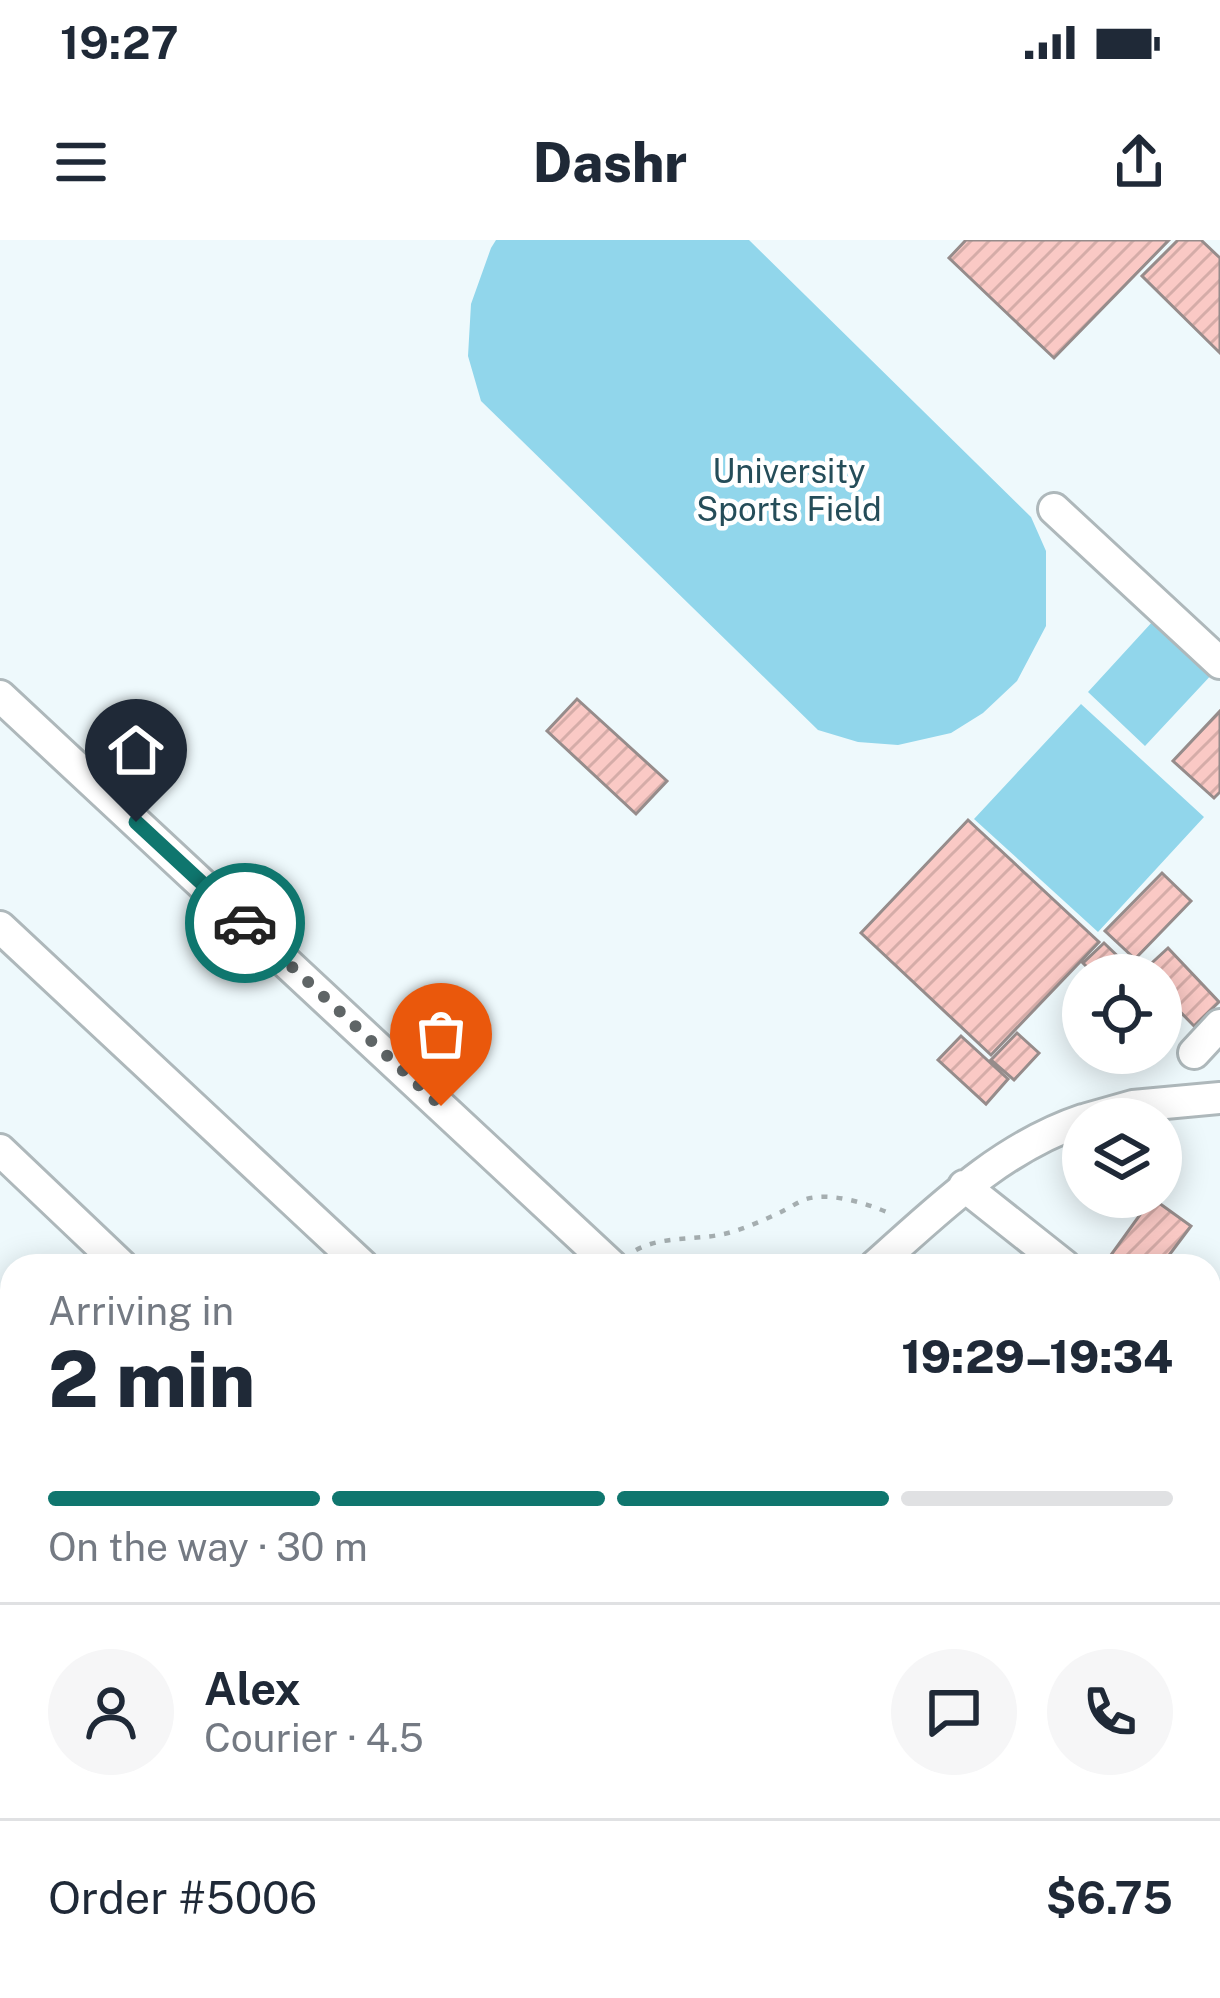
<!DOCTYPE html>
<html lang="en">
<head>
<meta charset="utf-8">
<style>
	:root { --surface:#fff; --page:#f6f6f7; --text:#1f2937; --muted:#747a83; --line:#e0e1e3; --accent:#0f766e }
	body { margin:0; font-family:"Public Sans",sans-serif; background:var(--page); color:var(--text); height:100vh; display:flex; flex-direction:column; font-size:45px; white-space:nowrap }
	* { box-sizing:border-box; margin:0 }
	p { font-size:39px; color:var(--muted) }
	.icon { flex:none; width:66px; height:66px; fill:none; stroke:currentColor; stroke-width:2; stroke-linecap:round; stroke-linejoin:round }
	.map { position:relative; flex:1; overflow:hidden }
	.drawer { position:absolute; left:0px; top:1014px; width:1221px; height:744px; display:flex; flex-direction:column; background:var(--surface); border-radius:36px 36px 0 0; box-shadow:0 6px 30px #0003 }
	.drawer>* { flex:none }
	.tools { position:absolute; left:1062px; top:714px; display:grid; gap:24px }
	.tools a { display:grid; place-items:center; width:120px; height:120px; border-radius:50%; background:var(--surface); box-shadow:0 6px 30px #0003; font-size:60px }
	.pin { position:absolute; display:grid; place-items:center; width:102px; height:102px; color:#fff; margin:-123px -51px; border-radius:50% 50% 50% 0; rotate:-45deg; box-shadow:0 0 12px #0007 }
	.pin .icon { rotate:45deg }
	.courier { position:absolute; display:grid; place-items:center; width:120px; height:120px; margin:-60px; border:9px solid #0f766e; border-radius:50%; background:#fff; color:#222; box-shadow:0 3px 15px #0007 }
	.summary em { font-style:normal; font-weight:800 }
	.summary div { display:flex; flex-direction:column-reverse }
	.summary { display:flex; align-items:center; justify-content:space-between; height:204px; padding:0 48px }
	h1 { font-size:78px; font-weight:800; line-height:90px }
	.bar { display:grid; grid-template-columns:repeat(4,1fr); gap:18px 12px; align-content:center; height:144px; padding:0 48px }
	.bar i { height:15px; border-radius:9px; background:var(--line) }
	.bar .selected { background:var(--accent) }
	.bar p { grid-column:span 4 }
	.line { display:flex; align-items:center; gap:30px; padding:0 48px; border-top:3px solid var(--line) }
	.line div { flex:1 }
	.round { display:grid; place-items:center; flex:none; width:126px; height:126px; border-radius:63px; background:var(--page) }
	.status { display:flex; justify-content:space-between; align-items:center; height:84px; padding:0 60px; background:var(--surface); direction:ltr }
	.status svg { height:33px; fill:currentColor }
	header { display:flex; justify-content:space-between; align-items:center; height:156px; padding:0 48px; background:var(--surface); font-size:54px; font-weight:800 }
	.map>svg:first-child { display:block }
</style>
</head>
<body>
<div class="status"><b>19:27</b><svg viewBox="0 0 49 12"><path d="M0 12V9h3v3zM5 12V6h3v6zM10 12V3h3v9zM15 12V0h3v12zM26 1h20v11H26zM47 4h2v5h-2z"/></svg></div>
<header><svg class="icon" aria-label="menu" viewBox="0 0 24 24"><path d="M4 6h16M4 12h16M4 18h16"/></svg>Dashr<svg class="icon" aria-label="share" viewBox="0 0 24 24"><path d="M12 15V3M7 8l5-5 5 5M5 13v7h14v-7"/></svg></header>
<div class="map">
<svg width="1220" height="1758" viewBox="0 0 1220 1758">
	<defs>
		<pattern id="grass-dots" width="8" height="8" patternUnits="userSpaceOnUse" patternTransform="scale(3)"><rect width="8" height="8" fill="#91d6eb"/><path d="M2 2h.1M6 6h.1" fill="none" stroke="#7cb7c9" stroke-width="1.8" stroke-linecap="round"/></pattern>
		<pattern id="building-hatch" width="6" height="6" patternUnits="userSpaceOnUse" patternTransform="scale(3)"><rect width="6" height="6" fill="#fac9c5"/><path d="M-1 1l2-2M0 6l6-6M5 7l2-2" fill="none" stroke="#d5aca8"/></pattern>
	</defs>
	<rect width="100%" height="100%" fill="#eef9fc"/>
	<!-- grass -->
	<path fill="url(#grass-dots)" d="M702,1746H862L866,1758H714Z"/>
	<!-- park -->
	<path fill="#91d6eb" d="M496,0H749L1031,277L1046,311V386L1017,441L983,473L951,493L898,505L858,502L818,490L481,161L468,116L471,64L491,8Z
		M1154,380L1215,431L1145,506L1088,452Z
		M1081,464L1204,577L1098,692L974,579Z"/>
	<!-- building -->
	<path fill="url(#building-hatch)" stroke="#968c8b" stroke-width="3" d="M966,0H1169L1054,118L949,18Z
		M1178,0H1201L1220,18V113L1142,36Z
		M577,459L667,541L636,574L547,491Z
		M1220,471V552L1214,558L1173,521Z
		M968,580L1099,702L991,815L861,693Z
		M1162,633L1191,661L1135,719L1105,691Z
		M1104,703L1128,726L1119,735H1095L1083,723Z
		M1168,708L1219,762L1194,786L1161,752V735H1145L1142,732Z
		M1017,793L1039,813L1014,840L991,820Z
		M961,796L1008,839L986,864L938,820Z
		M1152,958L1191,986L1161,1026H1103Z
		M3,1226L12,1227V1274L0,1273Z
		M0,1283L12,1284V1338H0Z
		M0,1586L12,1588V1663L0,1660Z"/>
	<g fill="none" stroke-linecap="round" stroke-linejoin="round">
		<!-- minor casing -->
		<g stroke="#aeb8bb" stroke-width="36">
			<path id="minor" d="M1054,269L1220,423
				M0,456L612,1026
				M0,687L363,1026
				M1194,813L1220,785
				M1087,879L1133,866L1220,858
				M0,910L122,1026
				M964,946L1065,1026
				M875,1026C939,969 1000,908 1083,880
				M0,1115L11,1125
				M1209,1141L1220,1149
				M1209,1358H1220
				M0,1724L12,1733
				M29,1746L44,1758
				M682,1746L694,1758
				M875,1746L879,1758"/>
		</g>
		<!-- path -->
		<path stroke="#a5aeb0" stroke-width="4.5" stroke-dasharray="6 9" stroke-linecap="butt" d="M636,1010C664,995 698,1001 728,993C746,988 764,980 781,972C789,968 798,962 806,959C831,952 866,963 889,973"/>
		<!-- minor -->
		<use href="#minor" stroke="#fff" stroke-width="30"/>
	</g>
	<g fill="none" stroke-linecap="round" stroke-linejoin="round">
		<!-- done -->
		<path stroke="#5f6566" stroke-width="12" stroke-dasharray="0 21.6" d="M245,683L441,866"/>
		<!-- route -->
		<path stroke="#0f766e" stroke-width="15" d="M136,582L245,683"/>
	</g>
	<g text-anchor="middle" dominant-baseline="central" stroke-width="9" stroke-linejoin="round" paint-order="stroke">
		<!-- park labels -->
		<g font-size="33" fill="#254d59" stroke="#fff">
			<text x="789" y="231">University<tspan x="789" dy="38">Sports Field</tspan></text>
		</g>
	</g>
</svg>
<div class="tools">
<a><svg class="icon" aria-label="locate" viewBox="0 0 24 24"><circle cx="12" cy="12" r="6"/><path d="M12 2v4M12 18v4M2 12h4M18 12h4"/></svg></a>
<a><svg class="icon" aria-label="layers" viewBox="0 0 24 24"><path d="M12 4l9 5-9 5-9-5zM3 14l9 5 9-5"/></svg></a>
</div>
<div class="pin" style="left:441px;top:866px;background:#ea580c"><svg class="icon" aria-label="bag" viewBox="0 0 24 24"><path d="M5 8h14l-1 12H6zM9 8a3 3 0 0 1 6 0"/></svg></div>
<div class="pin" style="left:136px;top:582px;background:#1f2937"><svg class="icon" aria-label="home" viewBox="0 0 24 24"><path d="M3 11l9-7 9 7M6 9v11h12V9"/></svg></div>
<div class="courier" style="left:245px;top:683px"><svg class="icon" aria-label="car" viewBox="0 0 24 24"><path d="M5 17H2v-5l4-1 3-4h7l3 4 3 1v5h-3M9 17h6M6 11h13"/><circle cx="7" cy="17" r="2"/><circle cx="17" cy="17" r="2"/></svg></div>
<section class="drawer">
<div class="summary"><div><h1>2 min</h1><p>Arriving in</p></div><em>19:29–19:34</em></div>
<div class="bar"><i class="selected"></i><i class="selected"></i><i class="selected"></i><i></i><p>On the way · 30 m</p></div>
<div class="line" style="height:216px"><a class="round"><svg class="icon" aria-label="person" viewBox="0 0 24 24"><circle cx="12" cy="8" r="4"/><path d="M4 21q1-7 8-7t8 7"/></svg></a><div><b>Alex</b><p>Courier · 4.5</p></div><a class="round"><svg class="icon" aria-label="chat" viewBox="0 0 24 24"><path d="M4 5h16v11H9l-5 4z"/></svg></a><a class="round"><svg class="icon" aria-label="phone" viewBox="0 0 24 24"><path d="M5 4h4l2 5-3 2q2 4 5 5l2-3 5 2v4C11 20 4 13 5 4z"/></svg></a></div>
<div class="line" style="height:156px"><div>Order #5006</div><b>$6.75</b></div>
</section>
</div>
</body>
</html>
